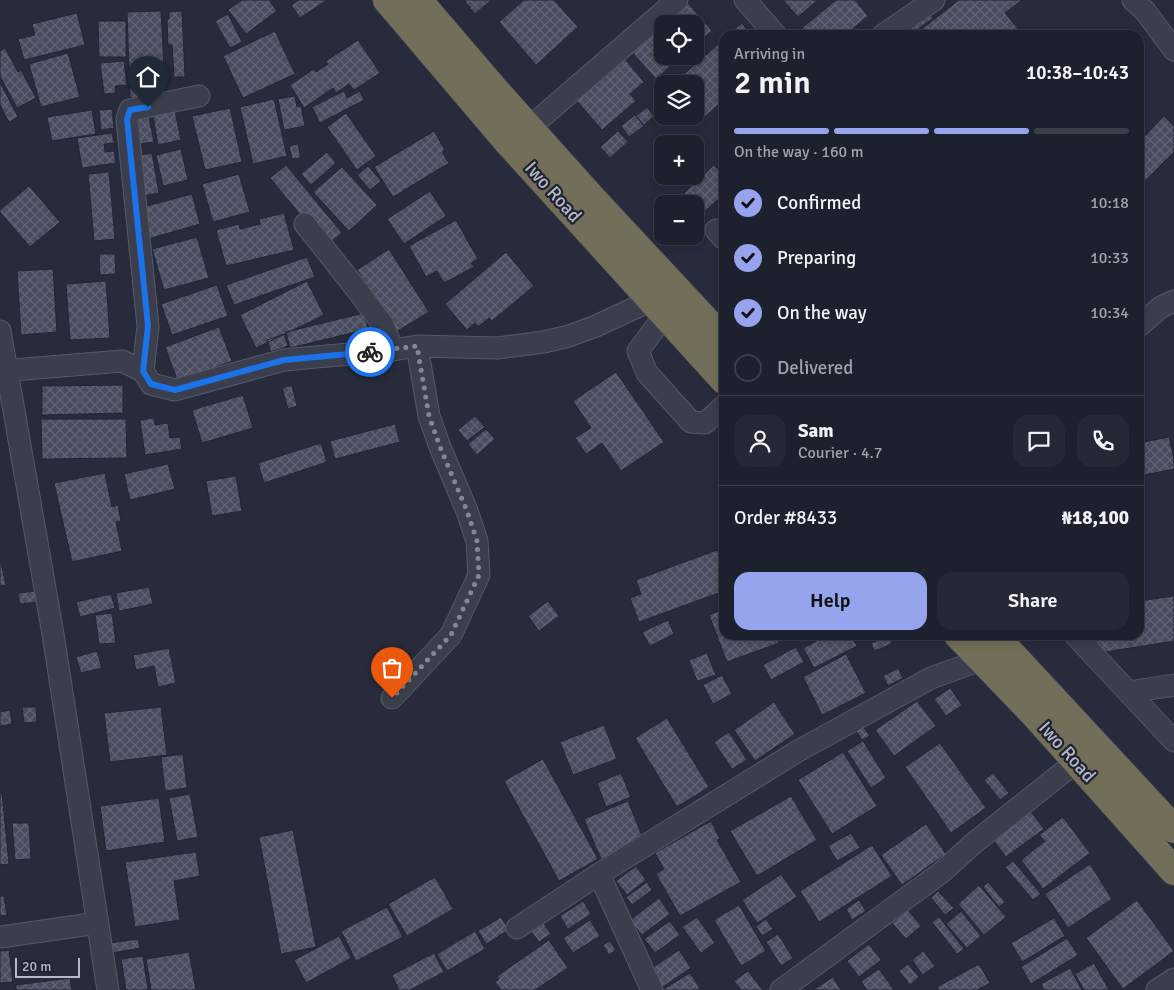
<!DOCTYPE html>
<html lang="en">
<head>
<meta charset="utf-8">
<style>
	:root { --surface:#1d202d; --page:#252835; --text:#f1f3f6; --muted:#a0a3aa; --line:#3b3e49; --accent:#96a3ed }
	body { margin:0; font-family:Signika,sans-serif; background:var(--page); color:var(--text); height:100vh; display:flex; flex-direction:column; font-size:19px; white-space:nowrap }
	* { box-sizing:border-box; margin:0 }
	p { font-size:16px; color:var(--muted) }
	.icon { flex:none; width:28px; height:28px; fill:none; stroke:currentColor; stroke-width:2; stroke-linecap:round; stroke-linejoin:round }
	.map { position:relative; flex:1; overflow:hidden }
	.side { position:absolute; left:719px; top:30px; width:425px; height:610px; display:flex; flex-direction:column; background:var(--surface); border-radius:15px; box-shadow:0 2px 8px #0003,0 0 0 1px var(--line) }
	.side>* { flex:none }
	.tools { position:absolute; left:654px; top:15px; display:grid; gap:10px }
	.tools a { display:grid; place-items:center; width:50px; height:50px; border-radius:10px; background:var(--surface); box-shadow:0 2px 8px #0003,0 0 0 1px var(--line); font-size:25px }
	.scale { position:absolute; left:15px; bottom:12px; width:65px; box-sizing:border-box; padding-left:5px; border:2px solid #b7b9c7; border-top:0; font-size:14px; line-height:18px; white-space:nowrap; color:#b7b9c7; -webkit-text-stroke:4px #202332; paint-order:stroke }
	.pin { position:absolute; display:grid; place-items:center; width:42px; height:42px; color:#fff; margin:-51px -21px; border-radius:50% 50% 50% 0; rotate:-45deg; box-shadow:0 0 5px #0007 }
	.pin .icon { rotate:45deg }
	.courier { position:absolute; display:grid; place-items:center; width:50px; height:50px; margin:-25px; border:4px solid #1a73e8; border-radius:50%; background:#fff; color:#222; box-shadow:0 1px 6px #0007 }
	.summary em { font-style:normal; font-weight:600 }
	.summary div { display:flex; flex-direction:column-reverse }
	.summary { display:flex; align-items:center; justify-content:space-between; height:85px; padding:0 15px }
	h1 { font-size:32px; font-weight:600; line-height:38px }
	.bar { display:grid; grid-template-columns:repeat(4,1fr); gap:8px 5px; align-content:center; height:60px; padding:0 15px }
	.bar i { height:6px; border-radius:4px; background:var(--line) }
	.bar .current { background:var(--accent) }
	.bar p { grid-column:span 4 }
	.line { display:flex; align-items:center; gap:12px; padding:0 15px; border-top:1px solid var(--line) }
	.line div { flex:1 }
	.round { display:grid; place-items:center; flex:none; width:52px; height:52px; border-radius:15px; background:var(--page) }
	ol { padding:0 15px; list-style:none }
	li { display:flex; align-items:center; gap:15px; height:55px }
	li p { margin-inline-start:auto }
	li .icon { padding:5px; border-radius:50%; background:var(--accent); color:#111; stroke-width:4 }
	li:last-child { color:var(--muted) }
	li i { width:28px; height:28px; border:2px solid var(--line); border-radius:50% }
	.cta { display:flex; gap:10px; margin-top:auto; padding:10px 15px }
	.cta a { flex:1; height:58px; border-radius:15px; background:var(--accent); color:#111; font-size:20px; font-weight:600; line-height:58px; text-align:center }
	.cta a+a { background:var(--page); color:var(--text) }
	.map>svg:first-child { display:block }
</style>
</head>
<body>
<div class="map">
<svg width="1174" height="990" viewBox="0 0 1174 990">
	<defs>
		<pattern id="building-cross-hatch" width="8" height="8" patternUnits="userSpaceOnUse" patternTransform="scale(1.25)"><rect width="8" height="8" fill="#494c60"/><path d="M0 0l8 8M0 8l8-8" fill="none" stroke="#616475"/></pattern>
	</defs>
	<rect width="100%" height="100%" fill="#272b3c"/>
	<!-- building -->
	<path fill="url(#building-cross-hatch)" stroke="#222534" d="M242,0H269L277,11L246,34L228,10Z
		M299,0H327L300,18L291,5Z
		M464,0H491L475,14Z
		M524,0H554L578,27L536,65L499,22Z
		M783,0H818L798,17Z
		M836,0H855L868,16L845,35H806L807,34L802,28Z
		M959,0H1022L1005,13L1023,35H981L979,32L976,35H914Z
		M688,3L712,31L695,45V24H665Z
		M926,8L933,18L910,35H889Z
		M161,11L164,67H145L146,79H153V89L144,90V98H130L127,12Z
		M182,11L185,77H174L172,45H168L167,19H169V12Z
		M77,13L85,45L24,60L18,39L35,35L32,24Z
		M228,14L242,42L230,48L215,21Z
		M98,21H126V57H99Z
		M742,23L751,35H733L731,32Z
		M662,26V56H682L656,79L632,52Z
		M275,31L295,74L243,98L223,56Z
		M724,39V100L701,120L695,114V84H673Z
		M358,40L380,73L354,90L349,84L336,93L333,88L304,108L290,85L314,69L316,72L328,64L326,61Z
		M5,48L18,72L21,70L36,98L17,108L0,76V51Z
		M68,53L80,97L41,107L29,64Z
		M624,58L644,82L630,94L636,101L602,130L576,100Z
		M124,61L127,85L115,86L116,93L104,94L100,63Z
		M0,82L18,117L9,122L0,105Z
		M344,91L347,98L360,91L364,100L320,123L312,107Z
		M662,93V109L655,100Z
		M295,96L297,107L301,106L305,126L284,130L278,99Z
		M274,99L287,156L253,164L240,107Z
		M647,107L654,116L644,125L636,116Z
		M230,108L242,162L205,170L192,116Z
		M112,109L114,128L101,130L99,110Z
		M92,110L96,134L52,141L47,117Z
		M175,111L181,140L158,145L153,116Z
		M346,113L376,156L357,170L327,127Z
		M635,115L644,126L629,137L621,126Z
		M1164,116L1174,126V152L1142,184L1139,181V142Z
		M149,117L154,142L139,144L135,119Z
		M434,131L445,150L442,152L449,163L393,197L374,167Z
		M618,131L628,142L610,158L600,147Z
		M112,133L114,143L104,144L105,152L114,151L116,163L82,168L77,138Z
		M298,144L301,158L292,159L289,146Z
		M181,149L188,180L163,186L156,155Z
		M327,152L336,163L311,185L301,174Z
		M152,153L159,193L142,196L135,156Z
		M286,165L342,233L326,246L270,178Z
		M714,165L724,175V194L703,213L684,193Z
		M368,166L381,181L370,190L357,175Z
		M342,167L377,205L349,231L313,192Z
		M109,172L115,239L94,241L88,174Z
		M239,174L250,212L213,222L202,184Z
		M29,186L60,222L30,247L0,212V210Z
		M430,191L446,216L404,244L387,219Z
		M192,194L200,224L148,239L139,208Z
		M284,213L294,250L226,266L216,230L239,224L240,229L260,224L259,219Z
		M456,220L478,259L471,263L474,267L444,283L437,271L426,277L409,246Z
		M197,237L209,278L164,290L152,249Z
		M389,249L429,312L396,332L357,270Z
		M506,252L534,286L492,321L489,318L478,327L475,323L467,330L445,304Z
		M99,254H115L116,274L100,275Z
		M307,257L315,277L234,305L226,285Z
		M53,269L57,332L21,335L17,271Z
		M106,281L110,338L70,340L66,284Z
		M307,281L324,315L256,348L240,315Z
		M217,285L228,316L172,335L161,304Z
		M364,313L368,329L290,348L286,332Z
		M219,327L232,361L178,382L165,347Z
		M284,334L288,346L271,352L267,340Z
		M616,372L664,442L621,471L602,443L586,454L575,438L591,428L573,401Z
		M123,385V413L42,415V386Z
		M292,385L297,406L288,409L282,388Z
		M243,395L253,428L202,443L192,410Z
		M475,416L485,427L467,441L458,430Z
		M154,418L155,425L168,423L170,438L180,437L182,449L145,455L140,420Z
		M41,419H126L127,458L42,459Z
		M395,424L400,442L335,459L330,441Z
		M486,429L495,439L477,455L468,444Z
		M1169,437L1174,459V469L1139,476V443Z
		M321,443L327,462L264,483L258,463Z
		M168,464L175,489L130,500L124,474Z
		M105,473L112,507L118,505L121,521L116,522L122,551L72,562L54,483Z
		M236,476L242,511L212,516L206,481Z
		M717,550L724,569V591L639,622L630,598L641,594L636,580Z
		M0,558L6,585L0,586Z
		M149,587L153,604L119,611L116,593Z
		M37,591L38,602L20,604L18,593Z
		M111,594L115,608L80,617L76,602Z
		M1174,596V641L1099,653L1096,635H1139V601Z
		M548,601L559,616L539,631L528,616Z
		M724,609V635H776L779,643L727,662L709,615Z
		M112,613L116,643L99,644L95,615Z
		M668,620L674,634L650,646L642,632Z
		M828,635H851L857,646L814,668L803,648Z
		M890,636L892,644L874,651L871,643Z
		M796,647L804,662L771,680L763,665Z
		M169,648L176,683L158,687L154,666L136,670L133,655Z
		M97,651L102,668L81,673L76,657Z
		M707,653L716,675L697,681L689,660Z
		M846,654L866,693L822,715L803,677Z
		M898,668L903,678L888,686L883,676Z
		M722,675L732,694L713,704L703,685Z
		M950,688L962,705L946,716L934,699Z
		M917,701L936,726L894,756L875,730Z
		M774,702L795,734L755,761L734,730Z
		M22,707H36L37,722L24,723Z
		M161,707L167,755L110,762L104,713Z
		M10,710L12,724L0,726V712Z
		M667,718L709,787L677,807L635,738Z
		M604,725L617,759L573,775L560,742Z
		M862,725L870,736L862,740L855,729Z
		M729,732L747,760L732,769L714,742Z
		M863,741L886,778L871,788L847,751Z
		M940,743L986,808L951,833L905,767Z
		M843,752L877,806L832,834L798,780Z
		M183,754L187,788L165,791L161,757Z
		M543,759L598,859L559,881L504,781Z
		M621,773L631,797L606,807L597,783Z
		M993,773L1009,793L1000,800L984,780Z
		M0,793H2L9,864L0,865Z
		M190,794L198,837L177,841L169,798Z
		M791,796L817,840L757,876L730,831Z
		M159,798L165,842L106,851L100,806Z
		M628,801L644,841L601,859L584,819Z
		M1029,809L1044,829L1006,857L992,838Z
		M1063,817L1090,853L1043,889L1021,860L1045,841L1039,835Z
		M711,821L720,839L717,840L741,882L680,916L656,874L664,869L655,853Z
		M12,823H29L31,859L15,860Z
		M926,824L946,854L902,885L881,855Z
		M293,830L316,947L281,954L259,837Z
		M851,833L860,848L837,861L828,846Z
		M872,845L892,876L819,922L800,891Z
		M196,852L200,876L174,881L180,920L135,927L125,862Z
		M1013,861L1041,894L1033,900L1005,867Z
		M1090,864L1112,899L1068,928L1045,894Z
		M636,866L646,880L627,895L616,881Z
		M781,874L797,897L757,923L742,900Z
		M435,877L453,909L407,936L388,904Z
		M647,882L652,890L632,905L626,897Z
		M988,882L1005,902L999,907L983,887Z
		M979,885L1006,917L984,935L958,904Z
		M938,891L954,908L945,915L931,898Z
		M0,896H4L7,915L0,916Z
		M659,898L670,914L642,935L630,920Z
		M859,900L866,911L852,920L846,909Z
		M1137,900L1174,951L1123,989L1086,938Z
		M583,901L591,914L568,929L560,916Z
		M739,905L766,951L741,966L714,920Z
		M387,907L403,937L356,961L341,931Z
		M908,910L921,926L906,939L892,923Z
		M961,911L981,936L967,948L946,924Z
		M501,917L509,930L486,944L478,931Z
		M697,917L715,943L701,953L682,927Z
		M939,917L964,949L957,954L932,922Z
		M1054,918L1065,936L1022,962L1011,943Z
		M766,919L773,929L762,936L756,926Z
		M590,920L600,936L573,953L563,938Z
		M542,921L551,934L539,942L530,930Z
		M670,921L680,935L655,953L644,939Z
		M475,931L485,949L447,971L437,954Z
		M778,934L793,958L781,966L766,942Z
		M339,936L351,958L306,983L294,960Z
		M1067,938L1078,955L1031,984L1021,967Z
		M138,939L140,948L112,953L110,943Z
		M549,940L568,968L535,990H501L495,982L499,979L497,976Z
		M610,941L616,950L609,955L603,945Z
		M869,944L881,960L859,977L847,961Z
		M9,950L13,982L0,983V951Z
		M679,950L691,968L658,990L646,972Z
		M923,951L935,966L923,975L912,960Z
		M189,952L196,990H151L146,959Z
		M434,953L444,972L410,990H399L392,975Z
		M143,956L148,990H126L121,959Z
		M1094,963L1109,990H1084L1075,974Z
		M908,964L919,977L910,985L899,971Z
		M979,964L990,983L977,990H939L937,987Z
		M1070,968L1082,990H1044L1041,984Z
		M879,969L887,980L894,990H867L861,981Z
		M748,971L755,980L763,990H741L734,981Z
		M690,973L700,988L697,990H662Z
		M833,977L841,990H813Z
		M70,978L72,990H16V985Z"/>
	<g fill="none" stroke-linecap="round" stroke-linejoin="round">
		<!-- minor casing -->
		<g stroke="#565967" stroke-width="23">
			<path id="minor" d="M745,0L776,35
				M1133,0L1145,11L1174,50
				M883,35L934,0
				M529,128L677,0
				M305,224L358,291L383,325L393,350
				M716,230L724,239
				M664,316L638,351L647,373L691,422L705,423L724,406
				M1139,326L1161,307L1174,301
				M0,331L53,634L108,990
				M0,371L122,361L143,371L151,384L175,390L284,360L393,350L417,346L498,348L544,342L569,336L596,326L652,300L663,292
				M143,371L148,326L127,119L130,110L199,96
				M1075,635L1174,741
				M1129,692L1174,685
				M392,698L451,635L479,575L477,541L467,511L440,447L429,416L417,346
				M599,874L652,990
				M517,928L599,874L798,751L931,678L981,660
				M0,937L98,923
				M781,990L942,872L974,843L1076,762
				M1157,990L1174,979"/>
		</g>
		<!-- highway casing -->
		<g stroke="#434654" stroke-width="29">
			<path id="highway" d="M387,0L507,141L724,380
				M418,0L495,90L590,196L724,340
				M958,635L1035,715L1174,871
				M994,635L1174,829"/>
		</g>
		<!-- minor -->
		<use href="#minor" stroke="#3b3e4d" stroke-width="21"/>
		<!-- highway -->
		<use href="#highway" stroke="#726e59" stroke-width="28"/>
	</g>
	<g fill="none" stroke-linecap="round" stroke-linejoin="round">
		<!-- done -->
		<path stroke="#858796" stroke-width="5" stroke-dasharray="0 9" d="M370,352L417,346L429,416L440,447L467,511L477,541L479,575L451,635L392,698"/>
		<!-- route -->
		<path stroke="#1a73e8" stroke-width="6" d="M148,107L130,110L127,119L148,326L143,371L151,384L175,390L284,360L370,352"/>
	</g>
	<g text-anchor="middle" dominant-baseline="central" stroke-width="4.5" stroke-linejoin="round" paint-order="stroke">
		<!-- street labels -->
		<g font-size="19" fill="#b7b9c7" stroke="#202332">
			<text transform="translate(553 192) rotate(48)">Iwo Road</text>
			<text transform="translate(1067 752) rotate(48)">Iwo Road</text>
		</g>
	</g>
</svg>
<div class="tools">
<a><svg class="icon" aria-label="locate" viewBox="0 0 24 24"><circle cx="12" cy="12" r="6"/><path d="M12 2v4M12 18v4M2 12h4M18 12h4"/></svg></a>
<a><svg class="icon" aria-label="layers" viewBox="0 0 24 24"><path d="M12 4l9 5-9 5-9-5zM3 14l9 5 9-5"/></svg></a>
<a>+</a>
<a>−</a>
</div>
<div class="scale">20 m</div>
<div class="pin" style="left:392px;top:698px;background:#ea580c"><svg class="icon" aria-label="bag" viewBox="0 0 24 24"><path d="M5 8h14l-1 12H6zM9 8a3 3 0 0 1 6 0"/></svg></div>
<div class="pin" style="left:148px;top:107px;background:#1f2937"><svg class="icon" aria-label="home" viewBox="0 0 24 24"><path d="M3 11l9-7 9 7M6 9v11h12V9"/></svg></div>
<div class="courier" style="left:370px;top:352px"><svg class="icon" aria-label="bike" viewBox="0 0 24 24"><circle cx="6" cy="16" r="4"/><circle cx="18" cy="16" r="4"/><path d="M6 16l4-8h5l3 8M10 8l3 8H6M13 5h3"/></svg></div>
<section class="side">
<div class="summary"><div><h1>2 min</h1><p>Arriving in</p></div><em>10:38–10:43</em></div>
<div class="bar"><i class="current"></i><i class="current"></i><i class="current"></i><i></i><p>On the way · 160 m</p></div>
<ol>
<li><svg class="icon" aria-label="check" viewBox="0 0 24 24"><path d="M5 12l5 5 9-10"/></svg>Confirmed<p>10:18</p></li>
<li><svg class="icon" aria-label="check" viewBox="0 0 24 24"><path d="M5 12l5 5 9-10"/></svg>Preparing<p>10:33</p></li>
<li><svg class="icon" aria-label="check" viewBox="0 0 24 24"><path d="M5 12l5 5 9-10"/></svg>On the way<p>10:34</p></li>
<li><i></i>Delivered</li>
</ol>
<div class="line" style="height:90px"><a class="round"><svg class="icon" aria-label="person" viewBox="0 0 24 24"><circle cx="12" cy="8" r="4"/><path d="M4 21q1-7 8-7t8 7"/></svg></a><div><b>Sam</b><p>Courier · 4.7</p></div><a class="round"><svg class="icon" aria-label="chat" viewBox="0 0 24 24"><path d="M4 5h16v11H9l-5 4z"/></svg></a><a class="round"><svg class="icon" aria-label="phone" viewBox="0 0 24 24"><path d="M5 4h4l2 5-3 2q2 4 5 5l2-3 5 2v4C11 20 4 13 5 4z"/></svg></a></div>
<div class="line" style="height:65px"><div>Order #8433</div><b>₦18,100</b></div>
<div class="cta"><a>Help</a><a>Share</a></div>
</section>
</div>
</body>
</html>
